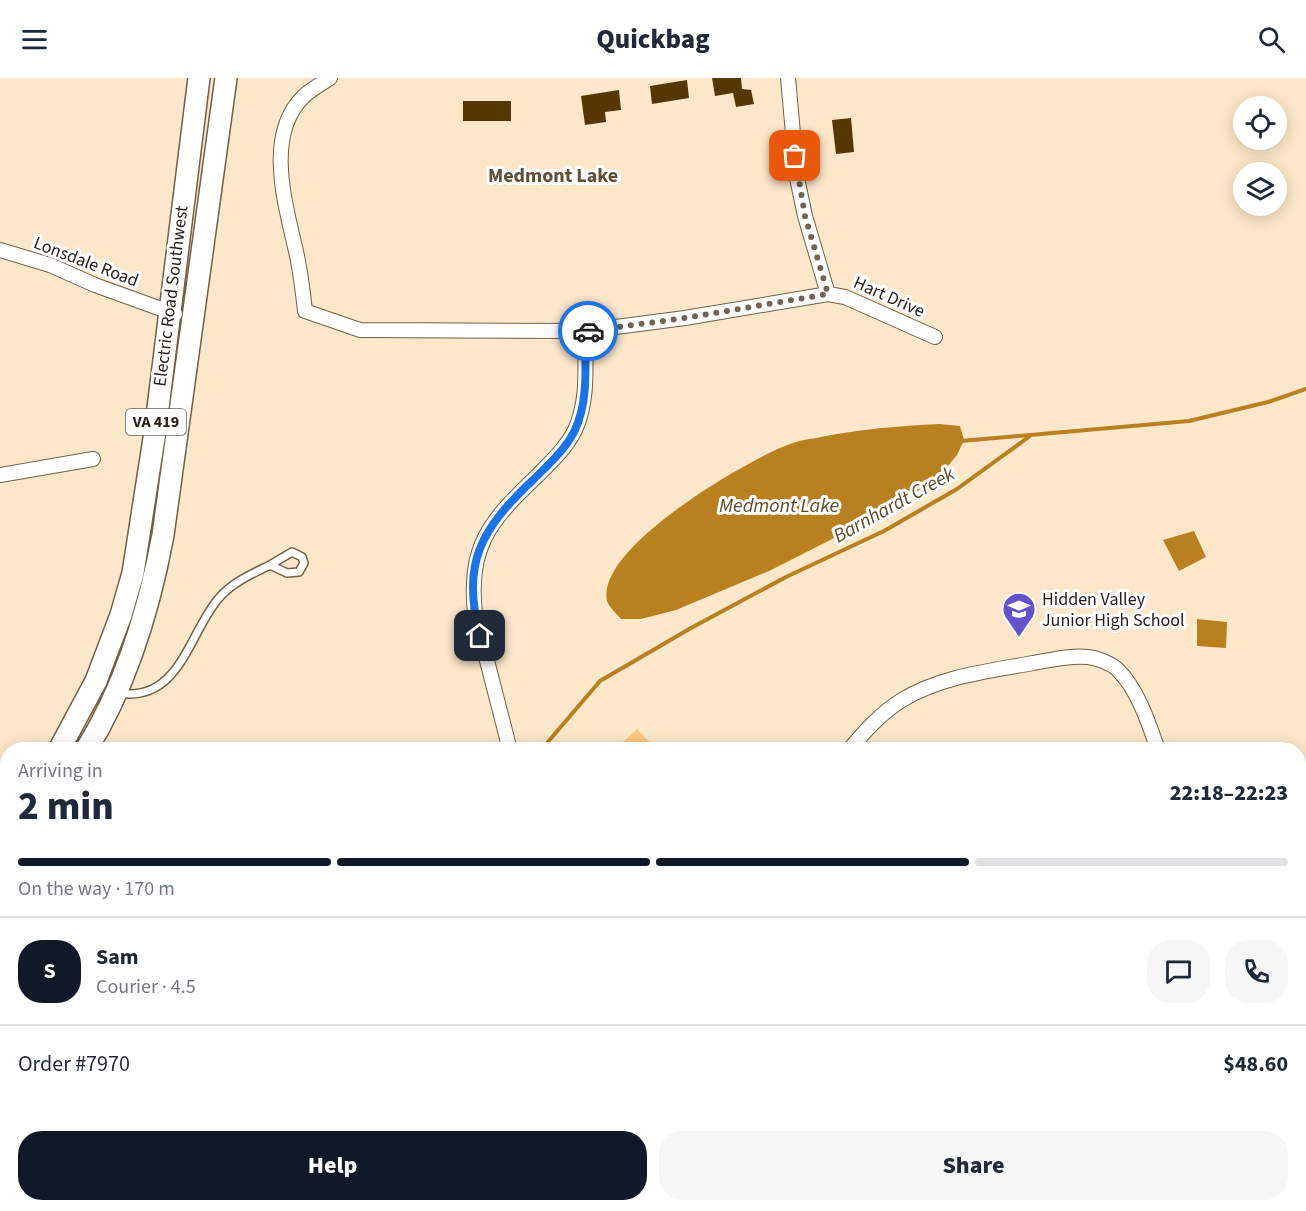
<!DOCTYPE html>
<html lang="en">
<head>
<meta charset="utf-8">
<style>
	:root { --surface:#fff; --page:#f6f6f7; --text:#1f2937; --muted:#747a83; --line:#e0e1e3; --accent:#111827 }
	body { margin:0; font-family:"Source Sans 3",sans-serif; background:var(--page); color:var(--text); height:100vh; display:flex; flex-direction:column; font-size:22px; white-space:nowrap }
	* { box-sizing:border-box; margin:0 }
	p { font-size:20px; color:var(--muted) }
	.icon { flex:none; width:33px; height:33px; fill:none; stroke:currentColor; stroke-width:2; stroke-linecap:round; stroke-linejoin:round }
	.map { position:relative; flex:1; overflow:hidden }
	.panel { position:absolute; left:0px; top:664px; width:1306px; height:470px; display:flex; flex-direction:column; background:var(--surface); border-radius:24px 24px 0 0; box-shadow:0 3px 15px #0003 }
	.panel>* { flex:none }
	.tools { position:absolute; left:1233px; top:18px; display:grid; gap:12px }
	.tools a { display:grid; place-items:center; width:54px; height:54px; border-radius:50%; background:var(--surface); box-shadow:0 3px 15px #0003; font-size:30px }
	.pin { position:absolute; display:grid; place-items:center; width:51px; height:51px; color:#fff; margin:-26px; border-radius:12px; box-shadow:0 3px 9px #0006 }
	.courier { position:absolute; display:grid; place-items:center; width:60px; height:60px; margin:-30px; border:4px solid #1a73e8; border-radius:50%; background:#fff; color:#222; box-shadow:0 2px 8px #0007 }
	.summary em { font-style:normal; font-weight:800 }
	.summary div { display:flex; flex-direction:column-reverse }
	.summary { display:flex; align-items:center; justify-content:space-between; height:102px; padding:0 18px }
	h1 { font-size:39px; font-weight:800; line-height:45px }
	.bar { display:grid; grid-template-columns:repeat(4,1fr); gap:9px 6px; align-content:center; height:72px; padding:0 18px }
	.bar i { height:8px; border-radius:4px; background:var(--line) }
	.bar .current { background:var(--accent) }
	.bar p { grid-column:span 4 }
	.line { display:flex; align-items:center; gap:15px; padding:0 18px; border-top:2px solid var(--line) }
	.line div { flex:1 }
	.round { display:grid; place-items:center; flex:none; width:63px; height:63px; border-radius:24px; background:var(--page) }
	.button { display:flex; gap:12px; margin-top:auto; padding:12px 18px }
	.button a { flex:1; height:69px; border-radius:24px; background:var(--accent); color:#fff; font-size:24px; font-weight:800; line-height:69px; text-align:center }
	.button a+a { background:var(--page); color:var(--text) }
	header { display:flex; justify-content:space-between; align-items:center; height:78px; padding:0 18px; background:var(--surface); font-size:27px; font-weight:800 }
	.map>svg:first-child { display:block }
</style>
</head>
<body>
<header><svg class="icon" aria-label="menu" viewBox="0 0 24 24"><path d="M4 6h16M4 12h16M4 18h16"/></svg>Quickbag<svg class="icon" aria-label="search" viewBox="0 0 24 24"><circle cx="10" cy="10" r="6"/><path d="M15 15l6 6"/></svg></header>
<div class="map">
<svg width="1306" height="1133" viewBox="0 0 1306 1133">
	<rect width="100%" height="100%" fill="#fce7ca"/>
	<!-- green -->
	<path fill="#fec97e" d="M637,651L657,672H615Z"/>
	<!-- water -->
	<path fill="#b8801f" d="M939,346L960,348L964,362L957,377L936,402L854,450L769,493L676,532L641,541H621C617,536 609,529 607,523C595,470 748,381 790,366C800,362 811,361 821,359C860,351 899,348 939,346Z
		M1194,453L1206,479L1179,493L1163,462Z
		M1197,541L1227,544L1226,570L1197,568Z"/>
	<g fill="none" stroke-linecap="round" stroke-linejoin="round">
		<!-- stream -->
		<path stroke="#b8801f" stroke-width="4" d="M961,363L1189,343L1268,324L1306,311
			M541,672L600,603L691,550L786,499L884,453L957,411L1030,358
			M0,1000L8,996"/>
	</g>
	<!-- building -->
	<path fill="#543702" d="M712,0H741L742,11L751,12L754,26L736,29L733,15L715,18Z
		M687,2L689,20L652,26L650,8Z
		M619,12L621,32L605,34L606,44L585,47L581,18Z
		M463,23H511V43H463Z
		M851,40L854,74L836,76L832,42Z"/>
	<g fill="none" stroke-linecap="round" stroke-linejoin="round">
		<!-- lane casing -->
		<g stroke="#715f46" stroke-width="10">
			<path id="lane" d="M292,474L302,479L304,485L299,494L287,495L270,487Z
				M119,615C180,625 189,554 219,520C233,504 252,496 270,487
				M0,886L8,882
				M361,1126L386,1133
				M815,1126V1133
				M1108,1126L1109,1133
				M1216,1126V1133"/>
		</g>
		<!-- street casing -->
		<g stroke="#715f46" stroke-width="16">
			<path id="street" d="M330,0C321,6 311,11 303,19C263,59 287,131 297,178C301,197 303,215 305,233L360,252L585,253L685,240L828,216L845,219L935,259
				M788,0L797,100L805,138L828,216
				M0,172L50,187L95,207L175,236
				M0,397L93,381
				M510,672L475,536C468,467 490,443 537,398C550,385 567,369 575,352C589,322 585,286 585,253
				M849,672C865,653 881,635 902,622C941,598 990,593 1033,585C1051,582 1070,577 1088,579C1097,580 1110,585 1117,591C1138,611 1149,646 1158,672
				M0,1110L8,1112
				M1244,1133L1245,1126"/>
		</g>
		<!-- primary casing -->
		<g stroke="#715f46" stroke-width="24">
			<path id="primary" d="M59,672L96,603L121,537L133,495L155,354L199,0
				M86,672C127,606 149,532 163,457L226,0
				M0,754L8,744
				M0,794L8,784"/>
		</g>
		<!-- lane -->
		<use href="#lane" stroke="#fff" stroke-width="7"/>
		<!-- street -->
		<use href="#street" stroke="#fff" stroke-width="14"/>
		<!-- primary -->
		<use href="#primary" stroke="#fff" stroke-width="21"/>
	</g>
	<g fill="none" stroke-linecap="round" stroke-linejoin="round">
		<!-- done -->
		<path stroke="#716454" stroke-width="6" stroke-dasharray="0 10.8" d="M588,253L685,240L828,216L805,138L795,78"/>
		<!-- route -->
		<path stroke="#1a73e8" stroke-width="8" d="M480,558C461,484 481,451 534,401C548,387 566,371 575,352C589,321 585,286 585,253H588"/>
	</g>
	<!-- icons -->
	<defs>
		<g id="school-pin" transform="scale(1.725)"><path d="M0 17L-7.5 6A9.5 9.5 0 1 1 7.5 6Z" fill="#6552cb" stroke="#fff"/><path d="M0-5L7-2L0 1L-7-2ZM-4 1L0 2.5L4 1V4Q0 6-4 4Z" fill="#fff"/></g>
	</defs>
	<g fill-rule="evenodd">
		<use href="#school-pin" x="1019" y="531"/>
	</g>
	<g text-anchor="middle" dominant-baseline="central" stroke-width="6" stroke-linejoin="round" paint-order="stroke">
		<!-- shield labels -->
		<rect fill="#fff" stroke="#67625a" stroke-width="1.5" x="126" y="331" width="60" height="26" rx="4.5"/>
		<g font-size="16" font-weight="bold" fill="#261e14">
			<text x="156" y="344">VA 419</text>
		</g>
		<!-- street labels -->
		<g font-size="18" fill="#261e14" stroke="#fff">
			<text transform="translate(86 184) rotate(21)">Lonsdale Road</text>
			<text transform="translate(171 218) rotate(-83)">Electric Road Southwest</text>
			<text transform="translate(889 219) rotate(24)">Hart Drive</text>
		</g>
		<!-- poi labels -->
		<g font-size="18" fill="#261e14" stroke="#fff" text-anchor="start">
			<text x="1042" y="521">Hidden Valley<tspan x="1042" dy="21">Junior High School</tspan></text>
		</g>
		<!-- neighbourhood labels -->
		<g font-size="20" font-weight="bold" fill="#604f36" stroke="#fff">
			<text x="553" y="98">Medmont Lake</text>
		</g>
		<!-- water labels -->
		<g font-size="20" font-style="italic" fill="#624925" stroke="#fff">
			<text transform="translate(894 427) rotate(-29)">Barnhardt Creek</text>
			<text x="779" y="428">Medmont Lake</text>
		</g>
	</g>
</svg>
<div class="tools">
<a><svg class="icon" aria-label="locate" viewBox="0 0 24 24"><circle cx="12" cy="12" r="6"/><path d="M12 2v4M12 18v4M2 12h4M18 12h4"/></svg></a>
<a><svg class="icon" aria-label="layers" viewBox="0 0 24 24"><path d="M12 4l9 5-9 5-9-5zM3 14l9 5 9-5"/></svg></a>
</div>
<div class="pin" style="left:795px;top:78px;background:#ea580c"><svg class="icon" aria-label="bag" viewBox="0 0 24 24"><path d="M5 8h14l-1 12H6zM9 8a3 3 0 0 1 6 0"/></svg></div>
<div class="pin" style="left:480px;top:558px;background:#1f2937"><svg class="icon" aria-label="home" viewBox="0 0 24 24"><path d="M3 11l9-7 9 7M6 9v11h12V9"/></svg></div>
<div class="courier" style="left:588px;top:253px"><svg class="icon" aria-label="car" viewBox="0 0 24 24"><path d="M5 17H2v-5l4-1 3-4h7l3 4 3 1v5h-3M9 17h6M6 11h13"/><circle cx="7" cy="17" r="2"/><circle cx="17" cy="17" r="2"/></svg></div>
<section class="panel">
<div class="summary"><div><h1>2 min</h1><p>Arriving in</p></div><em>22:18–22:23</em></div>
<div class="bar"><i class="current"></i><i class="current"></i><i class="current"></i><i></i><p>On the way · 170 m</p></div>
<div class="line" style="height:108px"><b class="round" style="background:var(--accent);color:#fff">S</b><div><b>Sam</b><p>Courier · 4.5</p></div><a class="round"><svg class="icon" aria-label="chat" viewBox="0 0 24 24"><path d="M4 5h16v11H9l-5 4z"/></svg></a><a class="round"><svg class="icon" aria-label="phone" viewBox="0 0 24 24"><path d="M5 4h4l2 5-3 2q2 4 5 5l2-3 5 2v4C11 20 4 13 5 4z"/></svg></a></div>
<div class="line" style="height:78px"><div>Order #7970</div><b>$48.60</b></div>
<div class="button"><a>Help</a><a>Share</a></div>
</section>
</div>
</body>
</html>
